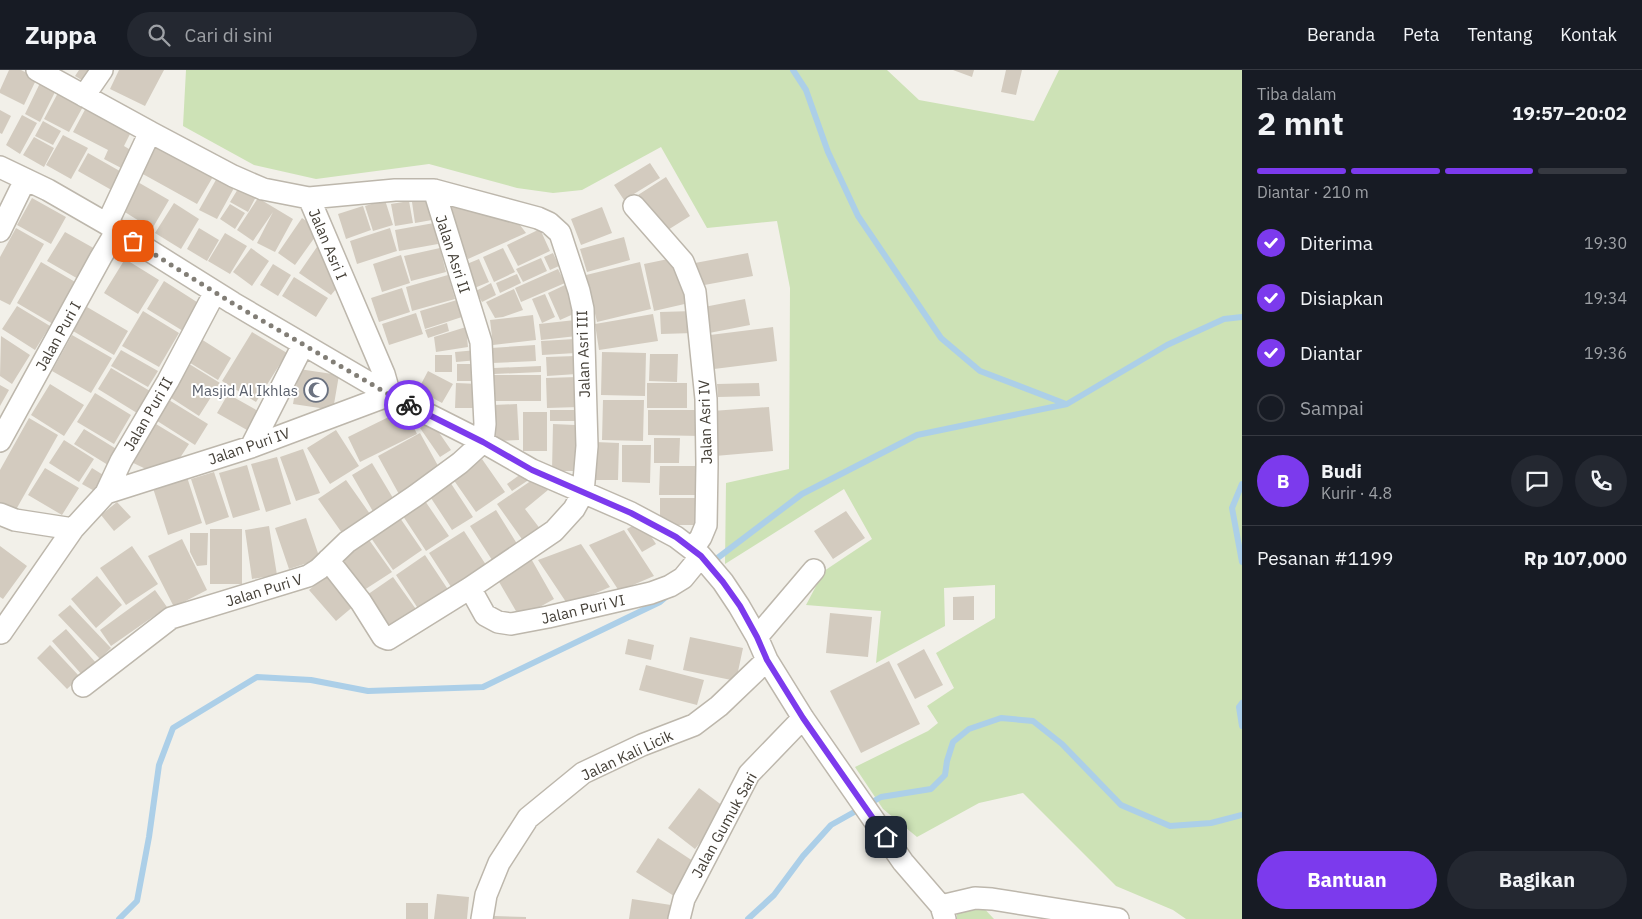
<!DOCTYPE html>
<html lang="id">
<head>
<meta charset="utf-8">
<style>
	:root { --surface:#171b24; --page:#242831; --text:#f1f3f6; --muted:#9ea1a6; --line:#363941; --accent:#7c3aed }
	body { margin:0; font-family:"IBM Plex Sans",sans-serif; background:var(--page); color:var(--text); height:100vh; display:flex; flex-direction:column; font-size:19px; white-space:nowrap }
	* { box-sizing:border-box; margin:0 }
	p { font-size:16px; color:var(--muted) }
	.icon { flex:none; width:28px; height:28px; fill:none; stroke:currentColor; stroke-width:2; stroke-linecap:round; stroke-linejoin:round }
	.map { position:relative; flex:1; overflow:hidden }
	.side { display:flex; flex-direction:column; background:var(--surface); width:400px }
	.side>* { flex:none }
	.pin { position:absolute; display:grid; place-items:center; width:42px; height:42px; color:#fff; margin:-21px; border-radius:10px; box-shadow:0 2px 8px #0006 }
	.courier { position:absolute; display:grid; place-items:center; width:50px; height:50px; margin:-25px; border:4px solid #7c3aed; border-radius:50%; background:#fff; color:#222; box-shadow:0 1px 6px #0007 }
	.summary em { font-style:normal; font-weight:800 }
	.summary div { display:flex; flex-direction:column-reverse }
	.summary { display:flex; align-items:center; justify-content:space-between; height:85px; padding:0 15px }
	h1 { font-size:32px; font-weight:800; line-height:38px }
	.bar { display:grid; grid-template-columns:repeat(4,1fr); gap:8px 5px; align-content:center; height:60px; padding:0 15px }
	.bar i { height:6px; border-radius:4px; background:var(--line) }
	.bar .selected { background:var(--accent) }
	.bar p { grid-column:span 4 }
	.line { display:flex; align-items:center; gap:12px; padding:0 15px; border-top:1px solid var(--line) }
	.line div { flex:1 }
	.round { display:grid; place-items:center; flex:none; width:52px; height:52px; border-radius:26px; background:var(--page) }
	ol { padding:0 15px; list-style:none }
	li { display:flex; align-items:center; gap:15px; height:55px }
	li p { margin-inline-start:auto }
	li .icon { padding:5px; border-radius:50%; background:var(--accent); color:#fff; stroke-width:4 }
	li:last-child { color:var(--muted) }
	li i { width:28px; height:28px; border:2px solid var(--line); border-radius:50% }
	.primary-button { display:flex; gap:10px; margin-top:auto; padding:10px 15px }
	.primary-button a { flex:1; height:58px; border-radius:30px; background:var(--accent); color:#fff; font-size:20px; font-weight:800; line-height:58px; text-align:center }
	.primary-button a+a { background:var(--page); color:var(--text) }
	header { display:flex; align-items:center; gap:30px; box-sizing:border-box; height:70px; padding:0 25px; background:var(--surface); border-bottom:1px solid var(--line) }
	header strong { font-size:24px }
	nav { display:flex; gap:28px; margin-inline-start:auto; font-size:18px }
	.search { width:350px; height:45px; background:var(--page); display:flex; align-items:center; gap:12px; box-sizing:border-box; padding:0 18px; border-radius:28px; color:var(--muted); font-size:19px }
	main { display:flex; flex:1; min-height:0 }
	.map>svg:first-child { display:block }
</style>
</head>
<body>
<header>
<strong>Zuppa</strong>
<div class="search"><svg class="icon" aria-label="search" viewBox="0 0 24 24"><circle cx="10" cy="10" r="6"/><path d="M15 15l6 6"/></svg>Cari di sini</div>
<nav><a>Beranda</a><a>Peta</a><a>Tentang</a><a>Kontak</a></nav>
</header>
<main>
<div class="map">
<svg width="1242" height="849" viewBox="0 0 1242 849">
	<rect width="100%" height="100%" fill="#f2f0e9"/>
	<!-- green -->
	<path fill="#cde2b6" d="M186,0H887L919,30L1034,51L1059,0H1242V849H1186L1173,840L1116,816L1023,723L979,733L917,767L883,739L855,697L928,661L938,653L927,636L954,618L936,583L995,548V515L944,518L945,556L876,593L881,541L806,535L824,501L872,469L844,419L725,494L726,413L789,399L790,218L777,151L707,158L661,77L582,120L553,123L517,118L429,94L316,109L254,95L183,56Z
		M979,833L994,849H957V839Z"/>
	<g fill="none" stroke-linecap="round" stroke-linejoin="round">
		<!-- stream -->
		<path stroke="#accfe8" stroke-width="6" d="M793,0L806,20L828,82L858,146L941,268L980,301L1066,334
			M1242,414L1232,438L1242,492
			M711,493L802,424L917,365L1067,334L1167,275L1224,249L1242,247
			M1242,633L1239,637L1242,656
			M119,849L137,831L149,767L159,695L173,658L257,607L311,610L368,621L483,617L660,532L667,526
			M748,849L774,825L803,786L831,755L881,727L931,719L945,705L947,691L953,672L969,659L1001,648L1033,651L1062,674L1121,735L1170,756L1211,753L1242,745"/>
	</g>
	<!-- building -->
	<path fill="#d3cbbf" d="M9,0H21L37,8L24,35L0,23V20Z
		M79,0H99L90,15L75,6Z
		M119,0H164L145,36L110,19Z
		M953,0H974L972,7Z
		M1006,0H1022L1016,25L1001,22Z
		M41,11L57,18L40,52L25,44Z
		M60,19L85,33L69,62L44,49Z
		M88,34L133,58L124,76L134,82L125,100L104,89L108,80L73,62Z
		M0,40L11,46L2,64L0,63Z
		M22,45L37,53L20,84L6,75Z
		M43,51L61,61L53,75L35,66Z
		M63,65L88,78L71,109L46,95Z
		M34,67L54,78L44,97L23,85Z
		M158,74L214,105L197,134L141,103Z
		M88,83L125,104L115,122L78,101Z
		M650,93L660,108L624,130L614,115Z
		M666,107L690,146L663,163L638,125Z
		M217,108L234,118L217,149L199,140Z
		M136,111L169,130L152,159L120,139Z
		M241,114L258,123L248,142L230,132Z
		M32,128L66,147L51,174L17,155Z
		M258,128L293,149L275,182L257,173L273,142L253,171L237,160Z
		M385,130L393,155L373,161L365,136Z
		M429,130L432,150L415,153L412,132Z
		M409,131L413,153L395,156L391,134Z
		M174,133L199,149L181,179L155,163Z
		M442,133L514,147L526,163L468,189Z
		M230,134L245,143L235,159L220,149Z
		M363,136L371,160L346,169L338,144Z
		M602,137L612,163L581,175L571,149Z
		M302,148L320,160L295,195L278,183Z
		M434,153L438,174L399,181L395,160Z
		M16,158L44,174L10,235L0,230V187Z
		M199,158L219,170L207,191L187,179Z
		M390,158L397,181L357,194L350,171Z
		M540,159L550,181L518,196L507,175Z
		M65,162L97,180L80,210L47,191Z
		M225,163L247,176L230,204L208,191Z
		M624,167L630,190L587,202L580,179Z
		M319,174L336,219L331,225L299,203Z
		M251,178L269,191L252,216L233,202Z
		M440,178L446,202L411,211L404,186Z
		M503,178L515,202L494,212L483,187Z
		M553,183L559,196L550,200L544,187Z
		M748,183L753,206L699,216L695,193Z
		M401,185L410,213L382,222L373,194Z
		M678,187L689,233L654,241L644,194Z
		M541,188L547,201L523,212L516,199Z
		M125,189L159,210L138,244L104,223Z
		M479,189L489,212L472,219L462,196Z
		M41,192L82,216L58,257L17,233Z
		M640,192L651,239L597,252L586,205Z
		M273,194L291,205L278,226L260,215Z
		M558,199L565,213L521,232L515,218Z
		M517,204L521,213L500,223L496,213Z
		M448,205L455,229L412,241L406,217Z
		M294,207L328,228L316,247L282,226Z
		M164,211L200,234L183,261L147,239Z
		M491,213L496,225L482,232L476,221Z
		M565,215L578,242L560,250L548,223Z
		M402,218L410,242L379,252L371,228Z
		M514,219L523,240L503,247L495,248L486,232Z
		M545,224L555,247L542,253L532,229Z
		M745,229L750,255L704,264L699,238Z
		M457,230L462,247L425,259L420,241Z
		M17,236L50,256L35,280L2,259Z
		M87,237L128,261L114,285L73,261Z
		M143,241L179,263L159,297L122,276Z
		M694,241V263L661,264L660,242Z
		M416,243L423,264L389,275L382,254Z
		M653,244L658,271L599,280L595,254Z
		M533,245L536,270L493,275L490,250Z
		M575,250L577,266L541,270L539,254Z
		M447,253L449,261L428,268L425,260Z
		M466,257L468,277L436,282L434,267Z
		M773,257L777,291L706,300L702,266Z
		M252,262L287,283L256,332L222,311Z
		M72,265L112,288L91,323L52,301Z
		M1,266L30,285L12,314L0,306Z
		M201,269L231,288L218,310L187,291Z
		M575,269L576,283L542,285L541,271Z
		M535,275L536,291L492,293L491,278Z
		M121,280L158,301L148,317L111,296Z
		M477,280L478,290L456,292L455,282Z
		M602,282L646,283L645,326L601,325Z
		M650,284H678L677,312L649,311Z
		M435,285H452V302H435Z
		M576,286L577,304L547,306L546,287Z
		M186,292L220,313L199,346L165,324Z
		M457,294H475V311H457Z
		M541,296V302L494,304V298Z
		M111,298L150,321L137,343L98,319Z
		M299,299L339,305L333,340L293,334Z
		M428,301L453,314L442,333L418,320Z
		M492,305H541V331H492Z
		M577,307L579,337L547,338L546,308Z
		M456,313L479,314L478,338H455Z
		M647,313H687V338H647Z
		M759,313L760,326L718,327L717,314Z
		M50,314L84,335L64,366L31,345Z
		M0,315L9,320L0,336Z
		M95,323L131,345L114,374L77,352Z
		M228,324L258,341L247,360L217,343Z
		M164,327L208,354L195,375L151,347Z
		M603,330H644L643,371L602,370Z
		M517,334L519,370L495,371L493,335Z
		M769,337L773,381L715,386L712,341Z
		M405,339L417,364L360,392L348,367Z
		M550,340H575V351H550Z
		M648,340H701V366L648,365Z
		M523,342H547V381H523Z
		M29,348L58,365L13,445L0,438V400Z
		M151,351L189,374L178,391L148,400L127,390Z
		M431,351L451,380L440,387L420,358Z
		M553,354L575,355V401H552Z
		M84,359L118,380L108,395L74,374Z
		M336,360L359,396L330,414L307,378Z
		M420,363L442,403L400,426L378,386Z
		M654,368H680L679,393H654Z
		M64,370L94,389L79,412L49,393Z
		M595,372L619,373L618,410H594Z
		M622,375H651L650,413L622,412Z
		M303,379L320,423L296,431L280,387Z
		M277,387L291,434L266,442L251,394Z
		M482,389L505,422L476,442L453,409Z
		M372,393L396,433L375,445L352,405Z
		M247,395L260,440L233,448L219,403Z
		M660,396H702L701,425H659Z
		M45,398L79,418L62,445L28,425Z
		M92,398L108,408L98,423L82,414Z
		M528,399L533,407L512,421L507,414Z
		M214,402L229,447L206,455L191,409Z
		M186,404L202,453L168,465L152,415Z
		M538,406L548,420L525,439L541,460L524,472L497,434Z
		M346,410L370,444L342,463L318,429Z
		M450,412L473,447L452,460L429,425Z
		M423,428L449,466L426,481L401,443Z
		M660,428H698V455H660Z
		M117,432L131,447L114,461L101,445Z
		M496,440L519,477L494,493L470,456Z
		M846,441L865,468L833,489L814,461Z
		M398,445L422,480L393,500L369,465Z
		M306,448L320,489L289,499L275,458Z
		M641,451L656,474L642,482L627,459Z
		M269,456L277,505L252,509L245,460Z
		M210,459H242V514H210Z
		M624,460L654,506L619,521L589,475Z
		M464,461L488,498L453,520L429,483Z
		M190,463H208L207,495L197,496L190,482Z
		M367,467L392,502L361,522L337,487Z
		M182,469L207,520L174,537L148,486Z
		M581,474L610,517L568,535L538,490Z
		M0,476L27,496L3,529L0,527Z
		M132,476L158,514L126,535L100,498Z
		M425,485L449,521L419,540L396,505Z
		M529,485L554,529L520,548L495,505Z
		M329,503L355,535L336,551L309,520Z
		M97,506L122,535L96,558L71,529Z
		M393,507L418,542L388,562L364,527Z
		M155,520L167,537L111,576L100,560Z
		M974,526V550H953V527Z
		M70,535L111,578L100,589L58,545Z
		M830,543L872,547L868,587L826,583Z
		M66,559L97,594L83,606L52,571Z
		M690,567L743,578L736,611L683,600Z
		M628,569L654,575L651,590L625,584Z
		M50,575L80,607L67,619L37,588Z
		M924,579L943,615L915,629L897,594Z
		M889,591L920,654L861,683L830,621Z
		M646,595L704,610L697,635L639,620Z
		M699,718L727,739L695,779L668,758Z
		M658,768L696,793L674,826L636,802Z
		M437,824L469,827L467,849H434Z
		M632,829L671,835L669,849H629Z
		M406,833H428V849H406Z
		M494,846L526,847V849H494Z"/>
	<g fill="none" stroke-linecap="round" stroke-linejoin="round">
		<!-- minor casing -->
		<g stroke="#bdb7ac" stroke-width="24">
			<path id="minor" d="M37,0L150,62L107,154
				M84,26L102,0
				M0,97L48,120L107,154L233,233L390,325L483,372L532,400L631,443L676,467L701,486L723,512L739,536L757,567L767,590L803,648L903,792L941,836L945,849
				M634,136L683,192L695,222L706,329L707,394L706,455L701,467L693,479
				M0,161L25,110
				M0,371L101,187L117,160
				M251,377L303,275
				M106,423L251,377L390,325L384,304L309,128L263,119L233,106L150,62
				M0,444L15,450L73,459L106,423L121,391L168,311L215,222
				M328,490L361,532L383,567L388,569L470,518L554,461L574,439L583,423L587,376L583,239L579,221L560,163L549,153L538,148L434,120
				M470,518L485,545L498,552L511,554L548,547L651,523L670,516L683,508L701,486
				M1,563L73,459
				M757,567L814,500
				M83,616L171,548L308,506L319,499L347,472L415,426L460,393L483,372L485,354L481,272L434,120H395L309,128
				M941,836L975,828L992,829L1118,849
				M482,849L486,825L499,793L528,748L583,703L642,675L694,655L719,636L767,590
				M679,849L684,829L749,704L803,648"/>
		</g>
		<!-- minor -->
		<use href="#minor" stroke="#fff" stroke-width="21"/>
	</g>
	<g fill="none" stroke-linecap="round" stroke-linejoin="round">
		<!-- done -->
		<path stroke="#827e76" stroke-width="5" stroke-dasharray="0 9" d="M133,171L232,233L390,325L409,335"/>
		<!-- route -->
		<path stroke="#7c3aed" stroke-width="6" d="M409,335L483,372L532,400L631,443L676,467L701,486L723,512L740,536L757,567L767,590L803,648L886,767"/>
	</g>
	<!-- icons -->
	<defs>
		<g id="mosque-ring" transform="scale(1.25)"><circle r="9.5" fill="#fff" stroke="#6b7280" stroke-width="1.5"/><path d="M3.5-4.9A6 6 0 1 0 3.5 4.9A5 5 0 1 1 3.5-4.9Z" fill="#6b7280"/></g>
	</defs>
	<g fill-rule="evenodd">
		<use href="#mosque-ring" x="316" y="320"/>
	</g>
	<g text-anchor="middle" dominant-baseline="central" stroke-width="4" stroke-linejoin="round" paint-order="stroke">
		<!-- street labels -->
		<g font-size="15" fill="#454038" stroke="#fff">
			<text transform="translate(328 174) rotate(67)">Jalan Asri I</text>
			<text transform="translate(453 184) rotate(72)">Jalan Asri II</text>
			<text transform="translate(58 266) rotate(-61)">Jalan Puri I</text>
			<text transform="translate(583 284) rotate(-92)">Jalan Asri III</text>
			<text transform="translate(148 344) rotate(-60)">Jalan Puri II</text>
			<text transform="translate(705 352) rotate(-92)">Jalan Asri IV</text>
			<text transform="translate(249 376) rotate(-19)">Jalan Puri IV</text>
			<text transform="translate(264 520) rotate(-17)">Jalan Puri V</text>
			<text transform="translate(583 539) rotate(-13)">Jalan Puri VI</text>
			<text transform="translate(627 685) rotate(-25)">Jalan Kali Licik</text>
			<text transform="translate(724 755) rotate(-61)">Jalan Gumuk Sari</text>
		</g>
		<!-- worship labels -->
		<g font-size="15" fill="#5b616d" stroke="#fff" text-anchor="end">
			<text x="298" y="320">Masjid Al Ikhlas</text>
		</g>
	</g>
</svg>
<div class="pin" style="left:133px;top:171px;background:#ea580c"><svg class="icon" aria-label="bag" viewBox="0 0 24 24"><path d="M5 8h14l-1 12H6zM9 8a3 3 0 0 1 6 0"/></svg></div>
<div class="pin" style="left:886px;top:767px;background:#1f2937"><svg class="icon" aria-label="home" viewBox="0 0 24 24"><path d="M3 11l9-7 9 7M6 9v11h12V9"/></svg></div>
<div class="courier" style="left:409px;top:335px"><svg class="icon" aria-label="bike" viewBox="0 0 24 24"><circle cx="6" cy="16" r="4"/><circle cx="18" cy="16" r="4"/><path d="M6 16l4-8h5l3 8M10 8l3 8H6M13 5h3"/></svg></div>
</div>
<section class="side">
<div class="summary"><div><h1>2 mnt</h1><p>Tiba dalam</p></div><em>19:57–20:02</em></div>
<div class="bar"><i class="selected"></i><i class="selected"></i><i class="selected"></i><i></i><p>Diantar · 210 m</p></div>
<ol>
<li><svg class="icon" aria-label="check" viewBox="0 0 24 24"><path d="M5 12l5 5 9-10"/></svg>Diterima<p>19:30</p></li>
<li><svg class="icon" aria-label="check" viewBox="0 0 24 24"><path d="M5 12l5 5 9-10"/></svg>Disiapkan<p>19:34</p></li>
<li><svg class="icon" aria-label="check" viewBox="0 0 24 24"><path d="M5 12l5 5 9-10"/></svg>Diantar<p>19:36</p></li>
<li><i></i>Sampai</li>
</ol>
<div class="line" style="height:90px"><b class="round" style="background:var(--accent);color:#fff">B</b><div><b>Budi</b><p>Kurir · 4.8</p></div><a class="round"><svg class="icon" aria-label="chat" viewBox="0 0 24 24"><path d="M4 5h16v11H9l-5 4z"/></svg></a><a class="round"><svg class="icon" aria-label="phone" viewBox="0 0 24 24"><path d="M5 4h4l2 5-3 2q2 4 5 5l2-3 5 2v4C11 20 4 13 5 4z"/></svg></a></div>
<div class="line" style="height:65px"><div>Pesanan #1199</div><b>Rp 107,000</b></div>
<div class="primary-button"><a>Bantuan</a><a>Bagikan</a></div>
</section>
</main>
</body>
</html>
